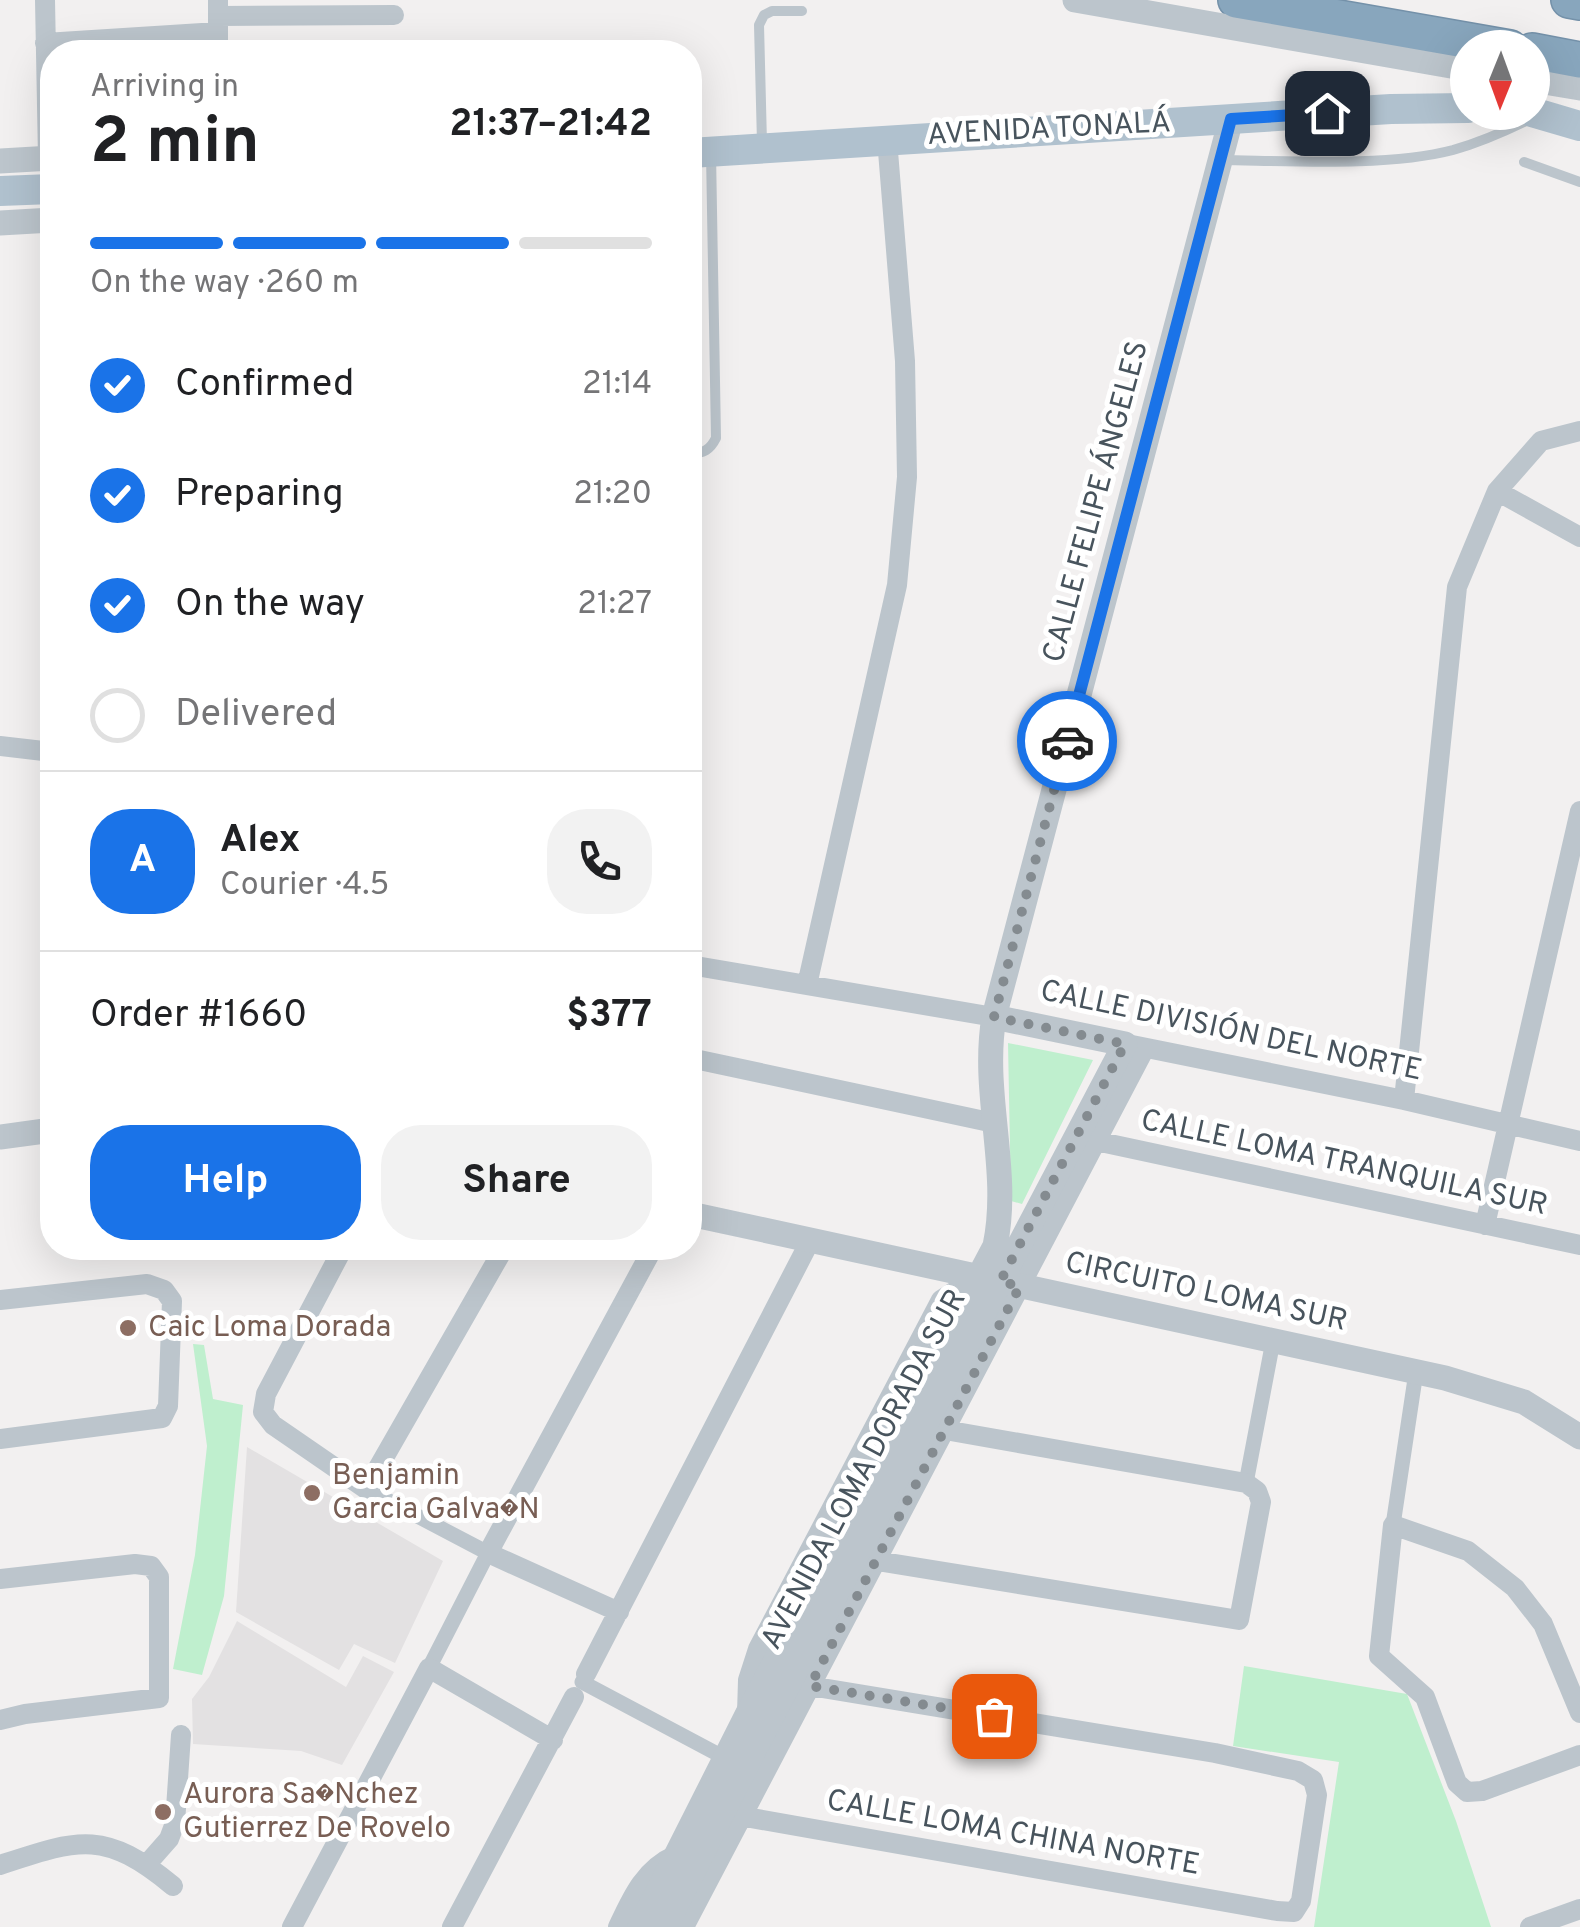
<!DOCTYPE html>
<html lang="en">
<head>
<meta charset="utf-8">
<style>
	:root { --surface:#fff; --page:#f2f2f2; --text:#202124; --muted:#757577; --line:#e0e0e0; --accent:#1a73e8 }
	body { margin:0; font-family:Overpass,sans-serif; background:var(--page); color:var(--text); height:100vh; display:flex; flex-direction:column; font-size:38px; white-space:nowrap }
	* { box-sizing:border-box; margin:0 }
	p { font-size:32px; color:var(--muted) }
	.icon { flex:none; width:55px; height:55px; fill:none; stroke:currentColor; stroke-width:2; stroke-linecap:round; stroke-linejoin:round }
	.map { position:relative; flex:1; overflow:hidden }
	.drawer { position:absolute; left:40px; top:40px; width:662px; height:1220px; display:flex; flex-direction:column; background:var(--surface); border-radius:40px; box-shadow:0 10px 40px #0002 }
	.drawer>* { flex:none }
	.needle { width:65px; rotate:181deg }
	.tools { position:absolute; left:1450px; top:30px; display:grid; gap:20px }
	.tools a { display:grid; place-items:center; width:100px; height:100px; border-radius:50%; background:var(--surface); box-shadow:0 10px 40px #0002; font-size:50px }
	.pin { position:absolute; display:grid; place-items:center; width:85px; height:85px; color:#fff; margin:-42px; border-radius:20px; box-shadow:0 5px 15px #0006 }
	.courier { position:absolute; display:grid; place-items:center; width:100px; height:100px; margin:-50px; border:8px solid #1a73e8; border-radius:50%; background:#fff; color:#222; box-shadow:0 2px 12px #0007 }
	.head em { font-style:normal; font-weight:700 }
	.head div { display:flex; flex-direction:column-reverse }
	.head { display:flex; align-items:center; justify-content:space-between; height:170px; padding:0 50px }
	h1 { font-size:65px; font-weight:700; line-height:75px }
	.bar { display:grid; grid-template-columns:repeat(4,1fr); gap:15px 10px; align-content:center; height:120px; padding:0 50px }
	.bar i { height:12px; border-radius:8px; background:var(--line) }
	.bar .current { background:var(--accent) }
	.bar p { grid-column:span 4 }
	.line { display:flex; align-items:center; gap:25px; padding:0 50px; border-top:2px solid var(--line) }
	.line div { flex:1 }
	.round { display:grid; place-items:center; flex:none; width:105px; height:105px; border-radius:40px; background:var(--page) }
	ol { padding:0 50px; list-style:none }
	li { display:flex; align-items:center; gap:30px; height:110px }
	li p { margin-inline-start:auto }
	li .icon { padding:10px; border-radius:50%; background:var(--accent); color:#fff; stroke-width:4 }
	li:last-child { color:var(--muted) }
	li i { width:55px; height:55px; border:5px solid var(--line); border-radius:50% }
	.action { display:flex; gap:20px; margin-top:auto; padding:20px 50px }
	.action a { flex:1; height:115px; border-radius:40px; background:var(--accent); color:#fff; font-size:40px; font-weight:700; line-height:115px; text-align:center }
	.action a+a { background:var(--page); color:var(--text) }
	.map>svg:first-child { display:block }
</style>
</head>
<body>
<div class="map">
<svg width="1580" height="1927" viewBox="0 0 1580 1927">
	<rect width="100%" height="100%" fill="#f2f0f0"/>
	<!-- education -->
	<path fill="#e3e1e2" d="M247,1447L443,1561L395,1663L354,1644L339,1670L236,1612Z
		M237,1621L346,1687L363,1656L394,1672L342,1765L301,1751L193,1744L192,1699L209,1677Z"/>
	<!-- green -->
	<path fill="#bfefce" d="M1008,1043L1093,1060L1022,1204L1011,1201Z
		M193,1344L204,1345L213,1399L243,1405L224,1596L202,1675L173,1669L195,1555L207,1446Z
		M1244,1666L1407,1694L1456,1821L1491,1927H1314L1339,1762L1233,1746Z"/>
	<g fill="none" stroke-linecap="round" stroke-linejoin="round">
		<!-- motorway casing -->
		<g stroke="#7491a9" stroke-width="38">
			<path id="motorway" d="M1236,0L1510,48
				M1569,0L1580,2
				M1532,51L1580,60"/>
		</g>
		<!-- service -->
		<path stroke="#bcc5cc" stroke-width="10" d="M762,143L759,25L764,15L772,11H802
			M1221,160C1290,161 1388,167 1453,150C1481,142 1506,131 1532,118
			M1524,162L1580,182
			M690,454C704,453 710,450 716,438L711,153"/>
		<!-- pedestrian -->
		<path stroke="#bcc5cc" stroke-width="15" d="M1246,1483L1273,1341
			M366,1489L488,1553L429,1668
			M1393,1525L1416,1372
			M582,1682L725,1758"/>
		<!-- minor -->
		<path stroke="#bcc5cc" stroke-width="20" d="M45,0L48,158
			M218,0V52
			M218,16L394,15
			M45,43L218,32
			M1497,491L1580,537
			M0,746L52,752
			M690,965L994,1017
			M807,985L897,585L907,477L905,361L887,139
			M1132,1045L1404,1100L1580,1141
			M690,1058L994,1123
			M1404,1100L1457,587L1497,491L1541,441L1580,431
			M1096,1141L1580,1245
			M1485,1225L1580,811
			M343,1248L266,1394L263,1412L273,1425L366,1489L504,1248
			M0,1300L147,1284L164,1290L172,1301L168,1406L162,1418L0,1439
			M877,1561L1239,1620L1261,1502L1257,1491L1246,1483L945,1430
			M0,1579L135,1564L151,1566L159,1577V1698L25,1714L0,1720
			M619,1612L488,1553L653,1248
			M586,1674L810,1241
			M747,1713L748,1680L758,1649L941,1300L977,1277
			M1580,1713L1543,1624L1515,1588L1468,1551L1393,1525L1379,1656L1425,1697L1457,1783L1467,1792L1482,1791L1580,1755
			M723,1813L1277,1911L1294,1912L1301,1901L1317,1795L1313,1780L1298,1771L1215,1753L810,1686
			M147,1864L169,1839L175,1823L181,1735
			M0,1865C79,1839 104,1829 173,1886
			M292,1927L429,1668L553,1740
			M452,1927L574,1697
			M618,1927C632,1897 644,1869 676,1855
			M684,1927L1145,1048
			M1530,1927L1580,1909"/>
		<!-- tertiary -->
		<path stroke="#bcc5cc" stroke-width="25" d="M1075,0L1468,69
			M1532,80L1580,88
			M0,161L52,158
			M0,223L52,220
			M0,1137L52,1130
			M690,1214L1445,1378L1524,1402L1580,1437
			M640,1927L747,1715L995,1246C1011,1170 981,1094 994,1017L1231,119
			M665,1927L752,1754L1125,1044L994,1017"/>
		<!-- primary -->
		<path stroke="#b0c1ce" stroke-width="30" d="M1532,112L1580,126
			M690,153L1391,109L1468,108
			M0,191L52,189"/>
		<!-- motorway -->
		<use href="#motorway" stroke="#88a6bd" stroke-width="35"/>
	</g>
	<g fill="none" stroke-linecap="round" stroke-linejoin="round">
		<!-- done -->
		<path stroke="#848b90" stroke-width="10" stroke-dasharray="0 18" d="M994,1716L810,1686L1020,1286L1000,1282L1125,1044L994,1017L1067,741"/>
		<!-- route -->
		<path stroke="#1a73e8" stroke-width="12" d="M1067,741L1231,119L1327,113"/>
	</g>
	<!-- markers -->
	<g fill="#8d6e63" stroke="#fff" stroke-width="4">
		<circle cx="128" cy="1328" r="10"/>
		<circle cx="312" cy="1493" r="10"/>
		<circle cx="163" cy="1812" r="10"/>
	</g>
	<g text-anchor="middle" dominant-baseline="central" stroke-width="10" stroke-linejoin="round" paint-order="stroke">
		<!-- street labels -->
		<g font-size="30" fill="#48545d" stroke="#fff">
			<text transform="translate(1049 130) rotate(-3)">AVENIDA TONALÁ</text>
			<text transform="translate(1097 502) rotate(-75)">CALLE FELIPE ÁNGELES</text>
			<text transform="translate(1231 1032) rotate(12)">CALLE DIVISIÓN DEL NORTE</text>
			<text transform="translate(1344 1164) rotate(12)">CALLE LOMA TRANQUILA SUR</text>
			<text transform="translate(1206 1293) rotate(12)">CIRCUITO LOMA SUR</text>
			<text transform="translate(865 1470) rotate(-62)">AVENIDA LOMA DORADA SUR</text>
			<text transform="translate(1013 1834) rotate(10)">CALLE LOMA CHINA NORTE</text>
		</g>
		<!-- education labels -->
		<g font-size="30" fill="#785e54" stroke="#fff" text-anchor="start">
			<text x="148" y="1328">Caic Loma Dorada</text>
			<text x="332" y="1476">Benjamin<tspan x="332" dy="34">Garcia Galva�N</tspan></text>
			<text x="183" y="1795">Aurora Sa�Nchez<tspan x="183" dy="34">Gutierrez De Rovelo</tspan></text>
		</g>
	</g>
</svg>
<div class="tools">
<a><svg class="needle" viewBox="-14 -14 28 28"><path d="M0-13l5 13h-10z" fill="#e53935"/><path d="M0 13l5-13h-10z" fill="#757577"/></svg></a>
</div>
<div class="pin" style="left:994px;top:1716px;background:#ea580c"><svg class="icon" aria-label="bag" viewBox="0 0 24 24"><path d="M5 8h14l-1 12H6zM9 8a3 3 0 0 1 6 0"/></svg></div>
<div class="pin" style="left:1327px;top:113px;background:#1f2937"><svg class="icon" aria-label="home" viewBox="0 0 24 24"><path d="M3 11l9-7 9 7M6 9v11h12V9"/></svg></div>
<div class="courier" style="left:1067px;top:741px"><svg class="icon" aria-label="car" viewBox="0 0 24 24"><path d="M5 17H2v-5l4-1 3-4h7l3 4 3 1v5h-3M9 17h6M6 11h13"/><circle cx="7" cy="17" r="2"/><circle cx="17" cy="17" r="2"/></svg></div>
<section class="drawer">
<div class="head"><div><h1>2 min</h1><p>Arriving in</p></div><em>21:37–21:42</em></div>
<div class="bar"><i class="current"></i><i class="current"></i><i class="current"></i><i></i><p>On the way · 260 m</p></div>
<ol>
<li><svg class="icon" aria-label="check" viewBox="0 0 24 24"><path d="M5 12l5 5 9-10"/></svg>Confirmed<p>21:14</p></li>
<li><svg class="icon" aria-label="check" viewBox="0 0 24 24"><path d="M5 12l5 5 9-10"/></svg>Preparing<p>21:20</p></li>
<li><svg class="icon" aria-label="check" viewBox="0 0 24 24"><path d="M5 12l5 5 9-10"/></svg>On the way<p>21:27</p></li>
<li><i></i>Delivered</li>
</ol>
<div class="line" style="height:180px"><b class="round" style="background:var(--accent);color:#fff">A</b><div><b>Alex</b><p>Courier · 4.5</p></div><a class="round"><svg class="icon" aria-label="phone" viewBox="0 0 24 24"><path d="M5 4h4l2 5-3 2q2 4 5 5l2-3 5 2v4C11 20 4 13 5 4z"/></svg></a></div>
<div class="line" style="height:130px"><div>Order #1660</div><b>$377</b></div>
<div class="action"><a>Help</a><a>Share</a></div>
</section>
</div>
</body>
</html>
